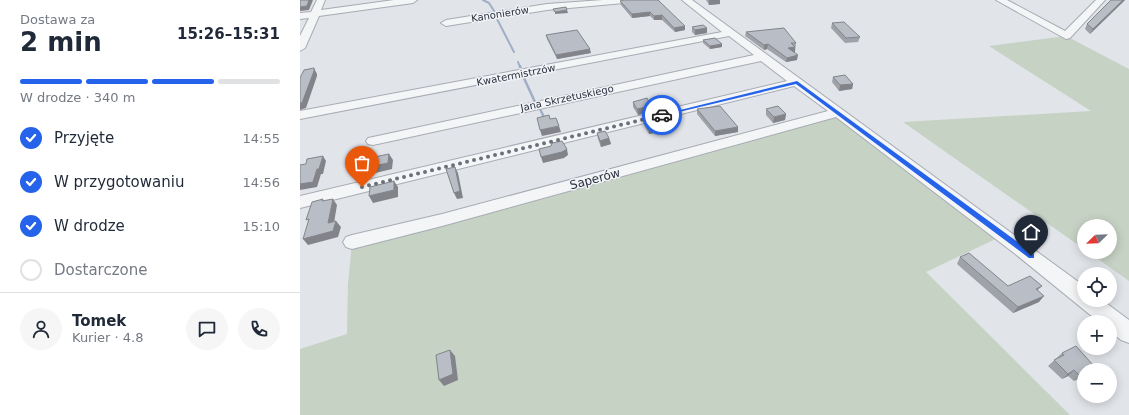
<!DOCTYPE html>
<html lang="pl">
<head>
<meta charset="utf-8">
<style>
	:root { --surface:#fff; --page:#f6f6f7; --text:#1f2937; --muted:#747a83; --line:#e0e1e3; --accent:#2563eb }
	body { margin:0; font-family:"DejaVu Sans",sans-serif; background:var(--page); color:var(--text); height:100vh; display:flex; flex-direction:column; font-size:15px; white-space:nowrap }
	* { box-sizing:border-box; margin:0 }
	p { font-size:13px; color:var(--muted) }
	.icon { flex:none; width:22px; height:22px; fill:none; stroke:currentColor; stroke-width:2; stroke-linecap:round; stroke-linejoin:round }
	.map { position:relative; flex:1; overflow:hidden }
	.details { display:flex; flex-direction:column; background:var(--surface); width:300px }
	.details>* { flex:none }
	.needle { width:26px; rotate:247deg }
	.controls { position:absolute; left:777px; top:219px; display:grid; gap:8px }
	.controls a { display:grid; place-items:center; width:40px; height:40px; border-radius:50%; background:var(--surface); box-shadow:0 2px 10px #0003; font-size:20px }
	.pin { position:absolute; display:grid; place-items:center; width:34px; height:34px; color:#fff; margin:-41px -17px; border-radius:50% 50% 50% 0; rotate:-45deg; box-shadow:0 0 4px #0007 }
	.pin .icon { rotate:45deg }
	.courier { position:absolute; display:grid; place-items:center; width:40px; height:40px; margin:-20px; border:3px solid #2563eb; border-radius:50%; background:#fff; color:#222; box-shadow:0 1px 5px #0007 }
	.overview em { font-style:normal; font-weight:700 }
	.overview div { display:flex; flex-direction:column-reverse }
	.overview { display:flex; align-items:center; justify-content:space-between; height:68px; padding:0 20px }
	h1 { font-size:26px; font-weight:700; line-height:30px }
	.bar { display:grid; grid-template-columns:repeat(4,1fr); gap:6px 4px; align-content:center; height:48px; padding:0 20px }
	.bar i { height:5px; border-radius:3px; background:var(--line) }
	.bar .selected { background:var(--accent) }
	.bar p { grid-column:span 4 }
	.line { display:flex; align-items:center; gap:10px; padding:0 20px; border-top:1px solid var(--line) }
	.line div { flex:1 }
	.round { display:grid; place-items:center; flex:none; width:42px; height:42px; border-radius:21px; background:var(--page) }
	ol { padding:0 20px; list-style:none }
	li { display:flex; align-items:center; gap:12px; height:44px }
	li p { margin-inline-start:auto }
	li .icon { padding:4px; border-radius:50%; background:var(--accent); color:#fff; stroke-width:4 }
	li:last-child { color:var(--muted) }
	li i { width:22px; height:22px; border:2px solid var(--line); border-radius:50% }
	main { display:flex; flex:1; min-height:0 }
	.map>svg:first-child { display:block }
</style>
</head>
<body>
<main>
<section class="details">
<div class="overview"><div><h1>2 min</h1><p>Dostawa za</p></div><em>15:26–15:31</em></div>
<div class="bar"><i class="selected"></i><i class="selected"></i><i class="selected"></i><i></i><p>W drodze · 340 m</p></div>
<ol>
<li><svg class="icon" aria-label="check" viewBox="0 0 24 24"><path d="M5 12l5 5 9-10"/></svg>Przyjęte<p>14:55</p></li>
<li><svg class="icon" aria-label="check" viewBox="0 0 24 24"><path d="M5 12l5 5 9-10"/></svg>W przygotowaniu<p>14:56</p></li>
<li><svg class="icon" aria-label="check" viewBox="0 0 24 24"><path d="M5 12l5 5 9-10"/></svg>W drodze<p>15:10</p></li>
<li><i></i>Dostarczone</li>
</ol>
<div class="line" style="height:72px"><a class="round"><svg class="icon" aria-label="person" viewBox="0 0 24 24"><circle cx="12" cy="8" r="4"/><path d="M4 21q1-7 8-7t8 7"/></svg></a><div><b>Tomek</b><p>Kurier · 4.8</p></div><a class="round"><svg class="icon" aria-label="chat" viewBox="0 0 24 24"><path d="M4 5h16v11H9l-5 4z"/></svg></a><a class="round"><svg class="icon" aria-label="phone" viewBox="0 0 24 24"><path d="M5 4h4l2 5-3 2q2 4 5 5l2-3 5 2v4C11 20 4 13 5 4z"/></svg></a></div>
</section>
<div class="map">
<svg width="829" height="415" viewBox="0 0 829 415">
	<rect width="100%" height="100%" fill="#e1e4e9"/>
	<!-- green -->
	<path fill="#c6d2c3" d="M766,36L829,69V281L788,252H810V226H784V249L603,122L791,111L689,46Z
		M537,113L704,235L626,272L770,415H0V349L47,334L48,284L52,242Z"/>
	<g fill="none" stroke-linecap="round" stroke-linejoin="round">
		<!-- stream-far1 -->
		<path stroke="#a0afc5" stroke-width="2" d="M183,0L189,3L196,14
			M196,17L214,52
			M218,62L220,67"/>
		<!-- stream -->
		<path stroke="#a0afc5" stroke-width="2.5" d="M220,66L222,71
			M223,76L235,102
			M239,107L244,117"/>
		<!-- minor casing -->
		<g stroke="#a7abb3" stroke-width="2">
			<path id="minor" d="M17,0H25L21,10L94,0H117L113,3L19,16L5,48L0,51V36L9,18L0,19V13L11,12Z
				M303,0H328L324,3L247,10L146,26L141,23L146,20L247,4Z
				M382,0H392L784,286V300H802L829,320V343L821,340L810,331V322H799L714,253L536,117L142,226L52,249L46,247L43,242L46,237L52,235L142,214L528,111L494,86L0,208V196L487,81L461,61L73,145L68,144L66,141L68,138L73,137L454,55L429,36L0,119V111L422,32Z
				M696,0H707L765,31L796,0H805L770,38L766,39Z"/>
		</g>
		<!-- minor -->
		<use href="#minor" fill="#f4f5f7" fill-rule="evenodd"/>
	</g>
	<!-- wall -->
	<path fill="#9fa3a9" d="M358,0L385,30L375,32L362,20H354L350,16L332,18L321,5L320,1Z
		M406,0H420V4L409,5Z
		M811,0H825L823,2L790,34L785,29L787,24Z
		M532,23L560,37L558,42L545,43L531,28Z
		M392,27L407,28V33L395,35L392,32Z
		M446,32L496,43L495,52H493L497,60L486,62L467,49L464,50L445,36Z
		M246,35L291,53L257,59L247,39Z
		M403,40L422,44V47L410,49L403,43Z
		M533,77L553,84L552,89L539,91L532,82Z
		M333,102L351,106L352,111L338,115L333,107Z
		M397,109L438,127V132L415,136L397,114Z
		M466,109L486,114L485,120L473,123L466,115Z
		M343,119L371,123L372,129L349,134L344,125Z
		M297,133L309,138L311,144L301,147L298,139Z
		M660,257L708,286H742L738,290L739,302L713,313L657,264Z
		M762,353L784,370V375L774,381L768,376L762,379L748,366Z"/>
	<!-- shaded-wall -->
	<path fill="#82848a" d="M9,0H13L9,10L0,11V7Z
		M409,0H420V4L409,5Z
		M823,0H825L823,2L790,34L793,29Z
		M267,10L268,13L255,14V12Z
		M350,12V16L332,18V14Z
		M362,15V20H354V16Z
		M385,26V30L375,32L374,28Z
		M407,28V33L395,35V30Z
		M422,44V47L410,49V46Z
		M468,44L467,49L464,50V45Z
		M495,47V52H487L488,48Z
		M290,49L291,53L257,59L256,55Z
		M498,55L497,60L486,62L487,58Z
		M14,68L17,74V76L6,108L0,110V103Z
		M553,84L552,89L539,91L540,85Z
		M351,106L352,111L338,115L337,109Z
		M486,114L485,120L473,123L474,117Z
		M371,123L372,129L349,134V128Z
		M259,126L261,132L242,136L240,130Z
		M438,127V132L415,136V131Z
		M309,138L311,144L301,147L300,141Z
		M267,149L268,155L264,158L243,163L241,157Z
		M89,154L93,160L92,169L63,176L59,169Z
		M23,156L26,161L23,174H21L17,187L0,190V184L17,169Z
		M155,167L158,173L163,198L157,199L154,193Z
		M94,181L98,187V197L73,203L69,196Z
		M33,199L37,205L33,229L28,223Z
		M36,221L41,227L38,237L8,245L3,239Z
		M744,296L739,302L713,313L718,307Z
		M150,350L155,356L158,380L144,386L139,380Z
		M774,370L768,376L762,379L768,374Z
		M784,374V375L782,377L774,381L780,376Z"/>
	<!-- building -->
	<path fill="#b9bdc5" stroke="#82848a" d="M0,0H9L7,6L0,7Z
		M324,0H358L385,26L374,28L362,15L354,16L350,12L332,14L320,1Z
		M811,0H823L793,29L787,24Z
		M266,7L267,10L255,12L253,9Z
		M544,22L560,37L546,38L532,23Z
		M403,25L407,28L395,30L392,27Z
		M484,28L496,43H491L495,47L488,48L498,55L487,58L468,44L464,45L446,32Z
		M277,30L290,49L256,55L246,35Z
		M415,38L422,44L410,46L403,40Z
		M14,68V71L2,103H0V78L4,70Z
		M545,75L553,84L540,85L533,77Z
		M347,98L351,106L337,109L333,102Z
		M420,106L438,127L415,131L397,109Z
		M478,106L486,114L474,117L466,109Z
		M249,115L250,119L256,118L259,126L240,130L237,118Z
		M357,115L359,117L366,116L371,123L349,128L343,119Z
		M305,131L309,138L300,141L297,133Z
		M262,141L267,149L262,152L241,157L239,149L251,146L252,143Z
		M89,154L88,163L59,169L60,160Z
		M23,156L19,169H17L13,182L0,184V165L6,164L7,159Z
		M155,167L160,191L154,193L146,169Z
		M94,181V190L69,196L70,187Z
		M23,199L22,201L33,199L28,223L36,221L33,231L3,239L9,219L6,220L12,202Z
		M669,253L708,286L730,276L742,286L736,289L744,296L718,307L660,257Z
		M776,346L793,365L787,369L788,370H784V374L780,376L774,370L768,374L754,360L764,355L762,353Z
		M150,350L153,374L139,380L136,355Z"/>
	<!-- route -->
	<path fill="#2563eb" d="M497,81L734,254V258H729L496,84L362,116L360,115Z"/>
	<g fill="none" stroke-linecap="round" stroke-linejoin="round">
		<!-- done -->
		<path stroke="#6b707a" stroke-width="4" stroke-dasharray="0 7.2" d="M62,187L362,115"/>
	</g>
	<g text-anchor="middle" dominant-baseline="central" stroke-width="3" stroke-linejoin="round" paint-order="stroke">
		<!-- far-street labels -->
		<g font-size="10" fill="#2b313f" stroke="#f1f3f6">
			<text transform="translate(200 14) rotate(-9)">Kanonierów</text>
			<text transform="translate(216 75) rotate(-11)">Kwatermistrzów</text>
			<text transform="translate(267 98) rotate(-12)">Jana Skrzetuskiego</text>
		</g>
		<!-- street labels -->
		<g font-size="12" fill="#2b313f" stroke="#f1f3f6">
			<text transform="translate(295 179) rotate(-15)">Saperów</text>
		</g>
	</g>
</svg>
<div class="controls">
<a><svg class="needle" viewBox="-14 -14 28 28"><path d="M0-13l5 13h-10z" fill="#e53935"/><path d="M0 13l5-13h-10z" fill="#747a83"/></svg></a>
<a><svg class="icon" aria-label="locate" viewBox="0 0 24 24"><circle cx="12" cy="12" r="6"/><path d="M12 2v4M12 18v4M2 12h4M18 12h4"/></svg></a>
<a>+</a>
<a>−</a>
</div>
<div class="pin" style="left:62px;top:187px;background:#ea580c"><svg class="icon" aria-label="bag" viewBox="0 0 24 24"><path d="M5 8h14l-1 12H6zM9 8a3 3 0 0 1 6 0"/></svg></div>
<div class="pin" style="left:731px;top:256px;background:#1f2937"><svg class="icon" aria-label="home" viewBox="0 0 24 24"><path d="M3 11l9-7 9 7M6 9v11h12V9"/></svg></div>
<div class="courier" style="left:362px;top:115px"><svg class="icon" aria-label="car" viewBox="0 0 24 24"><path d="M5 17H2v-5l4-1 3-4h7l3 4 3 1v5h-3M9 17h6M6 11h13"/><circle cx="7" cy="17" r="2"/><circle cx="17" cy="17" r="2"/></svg></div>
</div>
</main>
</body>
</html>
